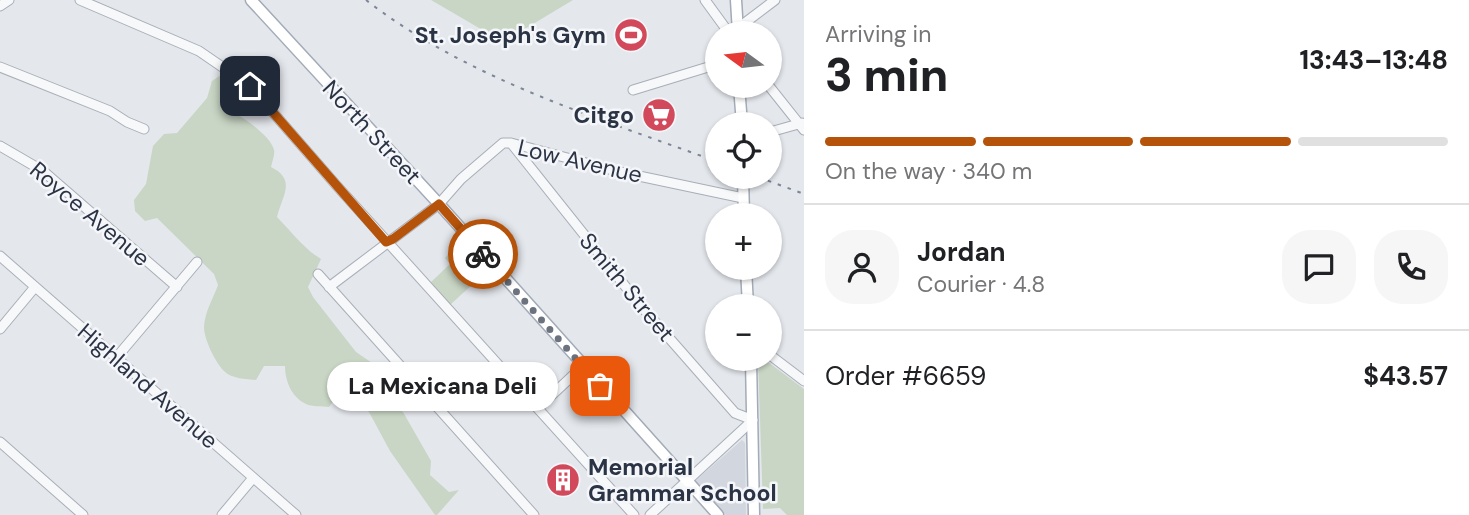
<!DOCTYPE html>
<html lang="en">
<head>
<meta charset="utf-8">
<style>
	:root { --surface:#fff; --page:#f6f6f6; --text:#202124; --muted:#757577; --line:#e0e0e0; --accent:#b45309 }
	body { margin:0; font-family:"DM Sans",sans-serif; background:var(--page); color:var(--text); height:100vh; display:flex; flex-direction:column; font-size:26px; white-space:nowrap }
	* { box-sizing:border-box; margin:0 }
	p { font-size:23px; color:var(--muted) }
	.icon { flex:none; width:38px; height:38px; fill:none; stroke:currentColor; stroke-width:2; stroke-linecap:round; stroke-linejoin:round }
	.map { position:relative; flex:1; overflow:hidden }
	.sheet { display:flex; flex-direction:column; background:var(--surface); width:665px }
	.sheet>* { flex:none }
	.needle { width:46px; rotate:285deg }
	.tools { position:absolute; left:705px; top:21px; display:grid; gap:14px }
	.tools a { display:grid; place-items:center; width:77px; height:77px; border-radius:50%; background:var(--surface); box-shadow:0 2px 5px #0004; font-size:35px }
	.pin { position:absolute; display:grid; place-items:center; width:60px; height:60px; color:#fff; margin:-30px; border-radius:14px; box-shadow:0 4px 10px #0006 }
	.courier { position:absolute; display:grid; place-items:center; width:70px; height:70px; margin:-35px; border:5px solid #b45309; border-radius:50%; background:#fff; color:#222; box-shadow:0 2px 9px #0007 }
	.bubble { position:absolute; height:49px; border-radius:24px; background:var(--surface); box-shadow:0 2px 5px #0004; font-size:23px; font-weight:800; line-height:49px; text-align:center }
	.summary em { font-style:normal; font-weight:800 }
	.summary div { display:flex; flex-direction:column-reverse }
	.summary { display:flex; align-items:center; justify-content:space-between; height:119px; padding:0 21px }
	h1 { font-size:46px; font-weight:800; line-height:52px }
	.bar { display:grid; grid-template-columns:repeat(4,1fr); gap:10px 7px; align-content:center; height:84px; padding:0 21px }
	.bar i { height:9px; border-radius:5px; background:var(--line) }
	.bar .on { background:var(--accent) }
	.bar p { grid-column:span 4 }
	.line { display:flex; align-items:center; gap:18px; padding:0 21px; border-top:2px solid var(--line) }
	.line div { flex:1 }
	.round { display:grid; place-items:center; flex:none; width:74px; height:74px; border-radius:28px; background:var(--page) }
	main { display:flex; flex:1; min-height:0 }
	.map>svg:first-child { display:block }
</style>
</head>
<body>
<main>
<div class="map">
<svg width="804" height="515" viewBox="0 0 804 515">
	<rect width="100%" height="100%" fill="#e4e7ec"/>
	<!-- built -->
	<path fill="#d2d6de" d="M742,440L745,443L746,515H726L695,481Z"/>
	<!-- green -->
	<path fill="#c9d6c5" d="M431,0H573L503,42Z
		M221,75C231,77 236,80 238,90L232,98L231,111C243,117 271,136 274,150C275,155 272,162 271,167C297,180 282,196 277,217C291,231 304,249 321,259L308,287L313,297L356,352L381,369L395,405L403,412L431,461L430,475L449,492L459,490L437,515H435L390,451L369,412L353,400L338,394L329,407C322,406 312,407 306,404C291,397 285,380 285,366H264L256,380C246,379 232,379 224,371C215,362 204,339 204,327C205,311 213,299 218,285L214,274L157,218L145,221L135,211L134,200L146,184L153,146L164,134L177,133L207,98L212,81Z
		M462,240L488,270L450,305L430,283L450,264L445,258Z
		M758,359H764L804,389V515H787L780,508L763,509Z"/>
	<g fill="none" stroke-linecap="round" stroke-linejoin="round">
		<!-- minor casing -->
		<g stroke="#a9aeb7" stroke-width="11">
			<path id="minor" d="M80,0L199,51L250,86L337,186L634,515
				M705,0L729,33
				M0,6L9,0
				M738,28L775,0
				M0,67L110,111L127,122L144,129
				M769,86L804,130
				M633,90L718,64
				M770,132L802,123
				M511,143L641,306L735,413L753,420L650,515
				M0,146L43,171L177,287
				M0,256L296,515
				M318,274L534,515
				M329,287L439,204L461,179L503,143H511L620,172L743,198
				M0,329L35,287
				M770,355L804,381
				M116,358L197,262
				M538,408L583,366
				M0,442L83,515
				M222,515L253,478"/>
		</g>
		<!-- major casing -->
		<g stroke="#a3abb8" stroke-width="13">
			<path id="major" d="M251,0L439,204L718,515
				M736,0L738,33
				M739,86L742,124
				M743,177L744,215
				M746,268L748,306
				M751,359L754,515"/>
		</g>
		<!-- minor -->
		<use href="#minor" stroke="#f7f8fa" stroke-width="9"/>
		<!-- major -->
		<use href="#major" stroke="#fff" stroke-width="10"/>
		<!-- rail -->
		<path stroke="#7d8696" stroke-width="2" stroke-dasharray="3.5 7" stroke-linecap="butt" d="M366,0C469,80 596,117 718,162
			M758,177L804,194"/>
	</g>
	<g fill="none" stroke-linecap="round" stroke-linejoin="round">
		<!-- done -->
		<path stroke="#6c737f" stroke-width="7" stroke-dasharray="0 12.6" d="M483,254L600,386"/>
		<!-- route -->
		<path stroke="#b45309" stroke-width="9" d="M250,86L386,242L393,239L439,204L483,254"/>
	</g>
	<!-- icons -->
	<defs>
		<g id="stadium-disc" transform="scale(1.75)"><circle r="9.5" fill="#d1495b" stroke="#f4f6f9"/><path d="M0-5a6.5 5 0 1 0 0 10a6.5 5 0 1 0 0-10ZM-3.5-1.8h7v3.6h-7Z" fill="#fff"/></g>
		<g id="supermarket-disc" transform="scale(1.75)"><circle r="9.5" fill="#d1495b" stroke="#f4f6f9"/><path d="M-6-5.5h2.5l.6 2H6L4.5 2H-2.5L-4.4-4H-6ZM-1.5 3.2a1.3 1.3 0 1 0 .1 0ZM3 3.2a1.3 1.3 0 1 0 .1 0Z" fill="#fff"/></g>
		<g id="building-disc" transform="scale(1.75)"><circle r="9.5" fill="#d1495b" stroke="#f4f6f9"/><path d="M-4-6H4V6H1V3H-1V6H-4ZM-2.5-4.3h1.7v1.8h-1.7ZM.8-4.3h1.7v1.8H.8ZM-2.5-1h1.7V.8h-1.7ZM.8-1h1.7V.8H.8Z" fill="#fff"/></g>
	</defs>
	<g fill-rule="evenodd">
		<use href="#stadium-disc" x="631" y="35"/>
		<use href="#supermarket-disc" x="659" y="115"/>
		<use href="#building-disc" x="563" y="480"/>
	</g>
	<g text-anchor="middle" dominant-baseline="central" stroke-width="5" stroke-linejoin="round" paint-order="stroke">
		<!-- poi labels -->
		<g font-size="23" font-weight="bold" fill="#2b3445" stroke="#f4f6f9" text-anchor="end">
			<text x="606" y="35">St. Joseph's Gym</text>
			<text x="634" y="115">Citgo</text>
			<text x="588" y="467" text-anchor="start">Memorial<tspan x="588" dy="26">Grammar School</tspan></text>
		</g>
		<!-- street labels -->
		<g font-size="23" fill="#2b3445" stroke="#f4f6f9">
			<text transform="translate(372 132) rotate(47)">North Street</text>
			<text transform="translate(580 161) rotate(13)">Low Avenue</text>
			<text transform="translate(90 214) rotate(40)">Royce Avenue</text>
			<text transform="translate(627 287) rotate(50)">Smith Street</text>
			<text transform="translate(148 386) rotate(41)">Highland Avenue</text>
		</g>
	</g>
</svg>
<div class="tools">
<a><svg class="needle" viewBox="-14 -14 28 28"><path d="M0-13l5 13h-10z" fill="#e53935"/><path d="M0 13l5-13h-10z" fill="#757577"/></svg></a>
<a><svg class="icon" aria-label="locate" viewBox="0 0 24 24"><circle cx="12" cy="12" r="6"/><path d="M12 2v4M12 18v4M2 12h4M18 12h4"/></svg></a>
<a>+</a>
<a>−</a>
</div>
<div class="pin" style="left:600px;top:386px;background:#ea580c"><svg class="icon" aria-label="bag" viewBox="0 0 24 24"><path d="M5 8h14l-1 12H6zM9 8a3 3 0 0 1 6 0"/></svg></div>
<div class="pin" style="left:250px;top:86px;background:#1f2937"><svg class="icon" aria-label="home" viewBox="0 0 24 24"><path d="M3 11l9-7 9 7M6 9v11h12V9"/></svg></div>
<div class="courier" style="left:483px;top:254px"><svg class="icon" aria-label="bike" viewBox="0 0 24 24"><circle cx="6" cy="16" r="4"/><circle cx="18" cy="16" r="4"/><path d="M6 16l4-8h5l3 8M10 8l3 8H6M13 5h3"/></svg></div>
<div class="bubble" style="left:327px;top:362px;width:231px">La Mexicana Deli</div>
</div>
<section class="sheet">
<div class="summary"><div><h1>3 min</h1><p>Arriving in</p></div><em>13:43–13:48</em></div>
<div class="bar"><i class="on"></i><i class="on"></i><i class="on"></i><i></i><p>On the way · 340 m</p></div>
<div class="line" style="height:126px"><a class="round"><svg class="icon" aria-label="person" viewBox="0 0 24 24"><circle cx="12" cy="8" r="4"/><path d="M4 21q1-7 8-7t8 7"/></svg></a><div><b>Jordan</b><p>Courier · 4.8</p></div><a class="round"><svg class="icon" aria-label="chat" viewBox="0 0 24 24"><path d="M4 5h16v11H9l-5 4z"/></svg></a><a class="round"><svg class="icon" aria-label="phone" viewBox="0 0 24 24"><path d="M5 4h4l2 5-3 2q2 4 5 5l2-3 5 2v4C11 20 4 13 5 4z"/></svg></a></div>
<div class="line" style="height:91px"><div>Order #6659</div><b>$43.57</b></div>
</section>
</main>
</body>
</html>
